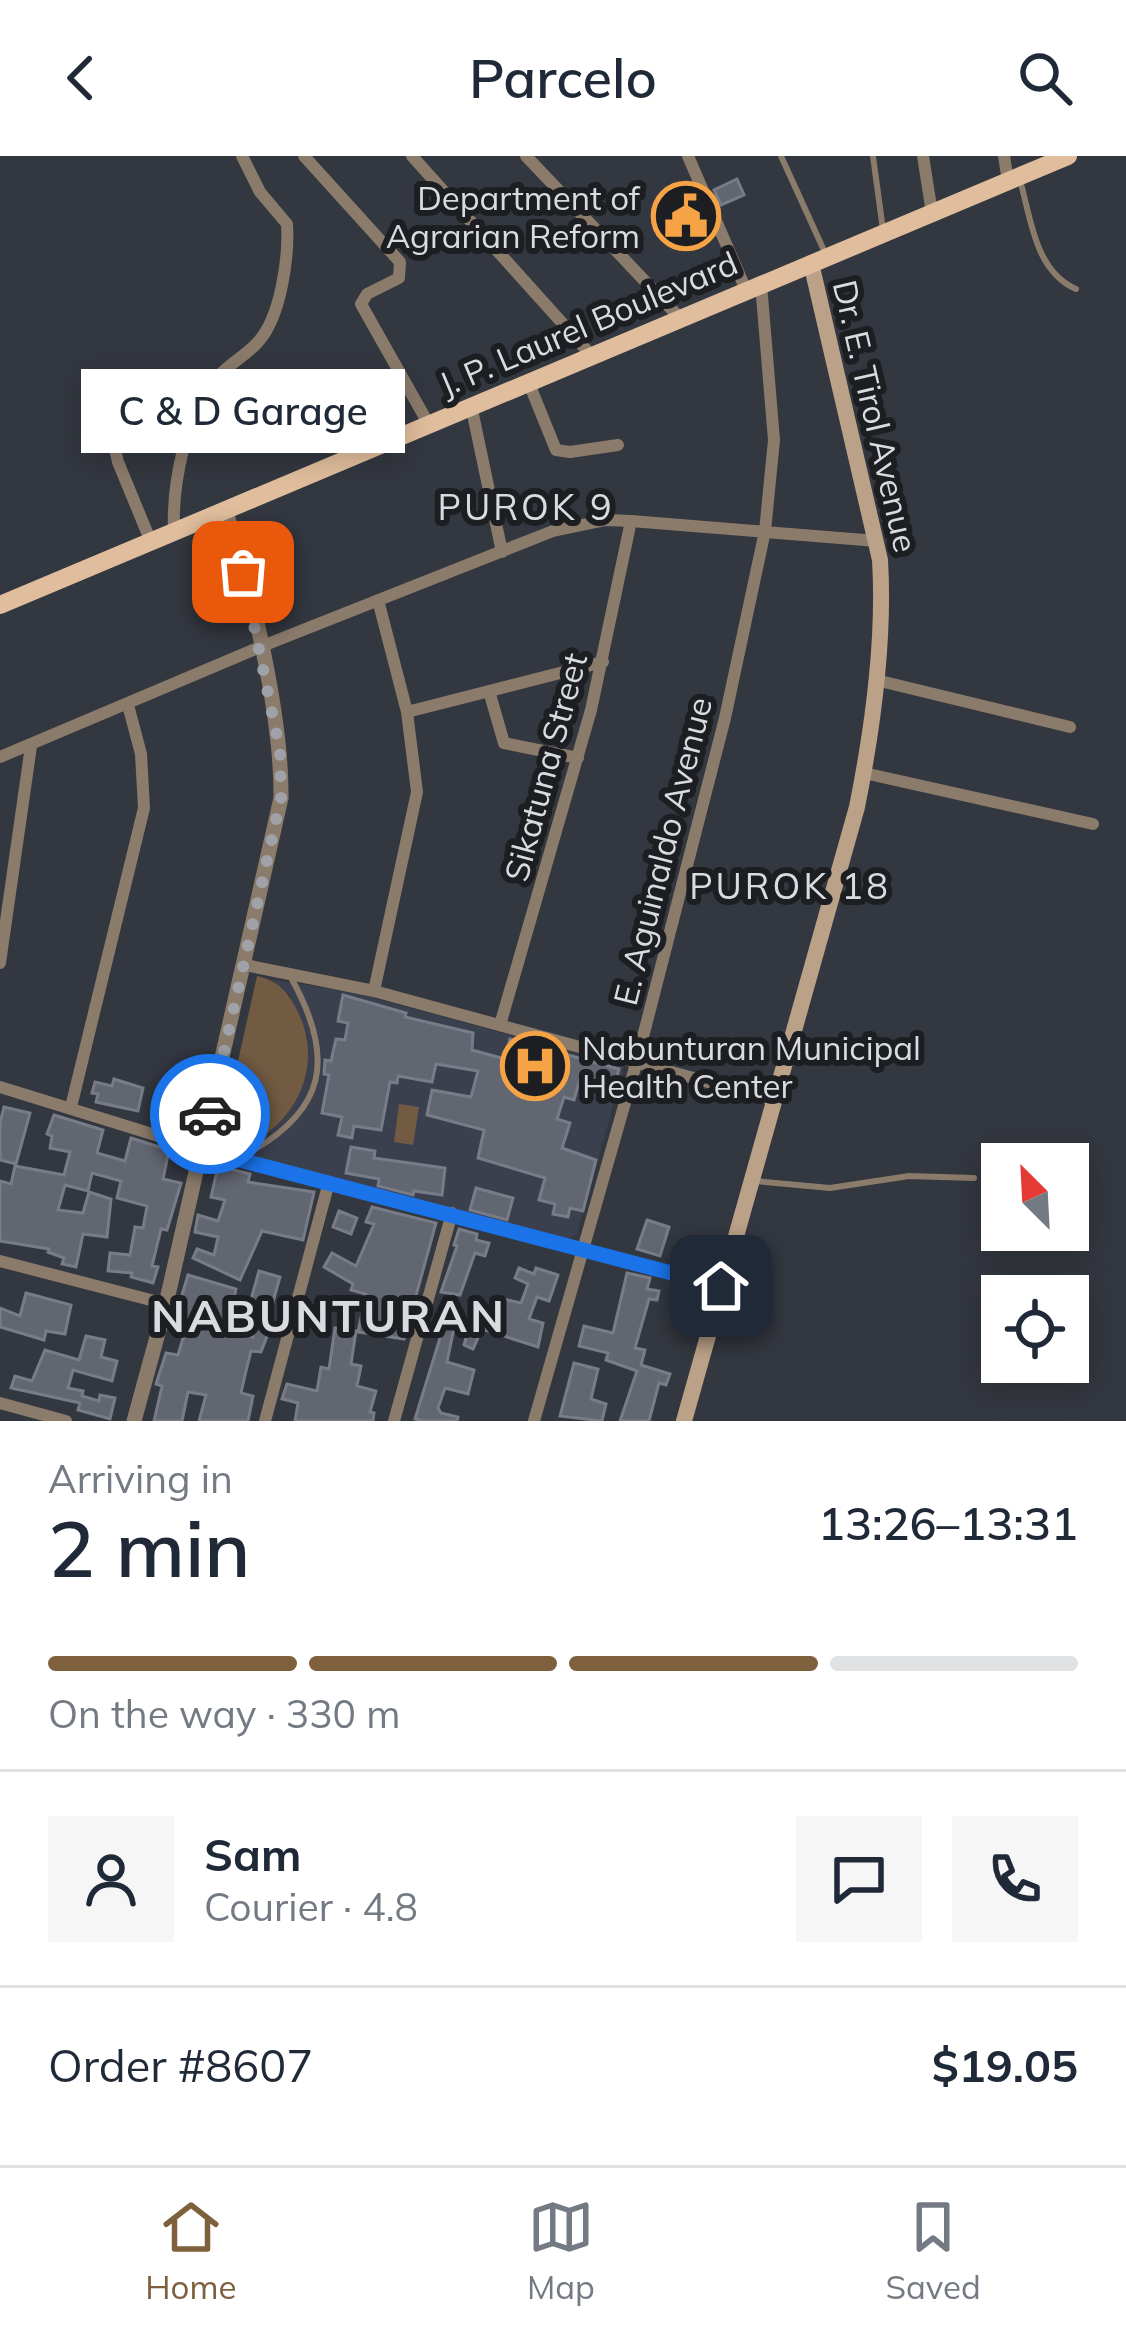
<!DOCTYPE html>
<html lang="en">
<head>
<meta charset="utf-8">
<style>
	:root { --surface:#fff; --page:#f6f6f7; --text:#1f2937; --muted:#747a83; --line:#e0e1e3; --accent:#7f603d }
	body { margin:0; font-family:Mulish,sans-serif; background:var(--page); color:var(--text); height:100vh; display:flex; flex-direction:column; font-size:45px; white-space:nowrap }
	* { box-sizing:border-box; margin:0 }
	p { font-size:39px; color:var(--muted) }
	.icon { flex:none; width:66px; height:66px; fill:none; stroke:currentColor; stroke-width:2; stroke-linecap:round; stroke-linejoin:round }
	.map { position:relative; height:1265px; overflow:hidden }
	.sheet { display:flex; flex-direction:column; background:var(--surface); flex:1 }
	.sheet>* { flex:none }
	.needle { width:78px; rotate:336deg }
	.tools { position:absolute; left:981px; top:987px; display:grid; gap:24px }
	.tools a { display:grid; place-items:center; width:108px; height:108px; border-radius:0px; background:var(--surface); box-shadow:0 6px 30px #0003; font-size:60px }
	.pin { position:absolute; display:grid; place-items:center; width:102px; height:102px; color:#fff; margin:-51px; border-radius:24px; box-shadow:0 6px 18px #0006 }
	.courier { position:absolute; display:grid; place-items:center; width:120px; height:120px; margin:-60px; border:9px solid #1a73e8; border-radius:50%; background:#fff; color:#222; box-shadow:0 3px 15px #0007 }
	.bubble { position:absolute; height:84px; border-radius:0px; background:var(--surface); box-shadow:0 6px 30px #0003; font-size:39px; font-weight:600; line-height:84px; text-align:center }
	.overview em { font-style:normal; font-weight:600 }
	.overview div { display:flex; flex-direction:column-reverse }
	.overview { display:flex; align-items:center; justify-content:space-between; height:204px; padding:0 48px }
	h1 { font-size:78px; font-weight:600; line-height:90px }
	.bar { display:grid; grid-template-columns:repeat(4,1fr); gap:18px 12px; align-content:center; height:144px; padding:0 48px }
	.bar i { height:15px; border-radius:9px; background:var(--line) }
	.bar .active { background:var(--accent) }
	.bar p { grid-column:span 4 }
	.line { display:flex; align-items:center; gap:30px; padding:0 48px; border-top:3px solid var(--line) }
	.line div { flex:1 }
	.round { display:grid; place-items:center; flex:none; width:126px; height:126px; border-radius:0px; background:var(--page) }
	header { display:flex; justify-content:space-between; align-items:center; height:156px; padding:0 48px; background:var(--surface); font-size:54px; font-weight:600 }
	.dock { display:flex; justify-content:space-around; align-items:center; height:168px; border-top:3px solid var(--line); background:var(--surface); font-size:33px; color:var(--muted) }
	.dock a { display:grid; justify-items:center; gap:6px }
	.dock .active { color:var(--accent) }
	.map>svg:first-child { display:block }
</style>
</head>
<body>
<header><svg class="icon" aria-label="back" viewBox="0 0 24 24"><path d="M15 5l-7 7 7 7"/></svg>Parcelo<svg class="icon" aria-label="search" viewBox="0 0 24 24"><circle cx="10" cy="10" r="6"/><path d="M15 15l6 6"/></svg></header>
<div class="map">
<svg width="1126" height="1265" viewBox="0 0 1126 1265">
	<rect width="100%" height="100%" fill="#33373f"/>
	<!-- built -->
	<path fill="#3b404f" d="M270,823L363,839L624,911L577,1078L567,1083L227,996L259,983L308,882L290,840Z"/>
	<!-- green -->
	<path fill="#735b43" d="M257,820C279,825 288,836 298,856C322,905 301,959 254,986C242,993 232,997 218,994Z
		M399,948L419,951L413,989L394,986Z"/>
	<!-- building -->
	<path fill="#626670" stroke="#787c87" stroke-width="3" d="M737,23L744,39L721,49L714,34Z
		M343,839L406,857L405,861L473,877L472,894L505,903L510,883L619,913L614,932L580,923L574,944L564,941L557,963L570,967L562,992L596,1004L583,1055L570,1052L568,1061L553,1058L555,1048L539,1044L545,1022L478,1002L484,974L427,959L432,934L471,941L478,915L436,908L432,926L398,920L397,927L390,926L381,974L354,970L352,982L338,979L342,961L322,957L329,919L324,918L325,904L331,905L336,883L345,884L348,867L338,865Z
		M114,923L143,932L138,955L96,946L98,938L92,937L95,926L112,930Z
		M168,938L186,942L181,967L163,963Z
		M4,951L30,957L16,1008L0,1004V967Z
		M54,959L103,974L97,997L125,1005L131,982L169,994L163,1023L181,1027L167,1074L161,1073L152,1110L158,1111L153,1127L131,1121L132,1117L108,1115L110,1097L130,1099L135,1071L143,1072L147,1050L117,1042L121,1025L92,1017L88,1035L65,1029L58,1054L83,1057L89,1036L111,1043L107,1081L83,1078L76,1111L62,1108L64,1102L48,1096L49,1093L0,1085V1025L11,1028L15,1010L64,1019L70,996L50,992L52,980L47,978Z
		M351,991L375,995L374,1002L445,1012L442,1039L414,1035L413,1039L378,1030L379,1023L346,1017Z
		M218,1010L250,1018L248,1026L314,1036L303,1084L262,1075L240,1124L193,1102L197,1093L214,1099L218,1081L195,1076L198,1059L218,1065L225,1044L211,1041Z
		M476,1032L513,1042L507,1064L470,1054Z
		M372,1051L436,1067L404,1183L358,1176L366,1138L351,1134L353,1128L324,1111L332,1097L356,1110L374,1068L366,1066Z
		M339,1055L357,1062L351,1078L333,1071Z
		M647,1064L669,1071L660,1100L637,1093Z
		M459,1073L477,1078L476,1084L489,1087L485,1100L475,1097L460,1139L441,1136L457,1090L454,1089Z
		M519,1112L534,1118L536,1112L558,1119L549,1145L537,1141L529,1163L543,1167L538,1191L482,1173L473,1193L464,1189L473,1158L490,1162L495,1141L521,1147L528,1128L515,1122Z
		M259,1115L280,1121L271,1153L250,1147Z
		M627,1117L650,1122L647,1133L659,1135L657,1144L649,1143L635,1192L645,1194L641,1209L670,1218L666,1229L659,1227L649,1265H620L637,1215L606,1204L608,1197L579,1190L584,1170L613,1177Z
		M188,1119L236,1133L227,1173L253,1181L255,1168L271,1170L261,1196L251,1195L246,1215L241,1237L253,1240L248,1265H199L206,1239L188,1236L182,1265H154L162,1230L156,1228L166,1197L178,1199L189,1162L176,1159Z
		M26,1137L71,1149L65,1178L46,1175L44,1184L0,1171V1152L20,1160Z
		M444,1169L454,1172L447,1206L474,1214L468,1238L445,1232L438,1252L441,1257L458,1261L457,1265H424L415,1263Z
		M335,1172L356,1175L351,1208L361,1210L357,1230L376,1235L370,1256L374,1257L373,1265H295L298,1247L282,1243L287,1228L317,1235L321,1211L329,1213Z
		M86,1180L105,1184L101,1201L117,1205L112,1225L73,1214L68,1232L83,1235L82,1240L99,1245L100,1239L115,1242L110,1263L78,1254L80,1247L11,1232L15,1220L32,1225L45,1194L79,1204Z
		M574,1207L598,1213L591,1243L606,1248L602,1265L560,1260Z"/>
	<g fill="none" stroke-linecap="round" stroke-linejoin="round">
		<!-- service -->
		<path stroke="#8b7b6b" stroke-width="6" d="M781,0L827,101
			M873,0L883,74
			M1020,24C1031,63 1035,115 1076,133
			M239,1002C328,957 337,902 289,818
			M755,1025L830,1032L909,1020L974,1022"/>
		<!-- minor -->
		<path stroke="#8b7b6b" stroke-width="12" d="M304,0L400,106L399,122L367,138L361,148L428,267
			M412,0L591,199
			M526,0L680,162
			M688,0L746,134
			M923,0L932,57
			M1004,0L1008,25
			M528,225L556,294L570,296L618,289
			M100,229L118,306L151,386
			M471,249L502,396
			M174,376C172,328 185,261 216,223C228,208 246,200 258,186C281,161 289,101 287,68L260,36L242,0
			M876,524L1070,571
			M489,535L504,587L578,602
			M407,556L603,506
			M0,601L260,491L553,375L606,364L631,365L877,385
			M864,617L1093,668
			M0,807L31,590
			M245,809L374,835L774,944
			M374,835L417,636L407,556L378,444
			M500,869L591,554L631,365
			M0,931L236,1004L721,1130
			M71,951L144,652L141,598L128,549
			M0,1105L166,1148
			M0,1247L66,1265
			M265,1265L329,1026
			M394,1265L452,1057
			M534,1265L636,908L725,562L765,375L774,284L761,128"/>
		<!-- tertiary -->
		<path stroke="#8b7b6b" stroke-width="15" d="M134,1265L166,1148L281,642C282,562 252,430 225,354"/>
		<!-- secondary -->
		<path stroke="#bba187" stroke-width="16" d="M684,1265L857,651C873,571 885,486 880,404L811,107"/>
		<!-- primary -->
		<path stroke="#e0be9d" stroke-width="18" d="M0,449L1068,0"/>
	</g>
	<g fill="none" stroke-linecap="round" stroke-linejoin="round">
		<!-- done -->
		<path stroke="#9fa2a8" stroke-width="12" stroke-dasharray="0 21.6" d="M210,958L281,642L280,595L243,416"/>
		<!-- route -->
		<path stroke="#1a73e8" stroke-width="15" d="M210,958L202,994L721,1130"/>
	</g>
	<!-- icons -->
	<defs>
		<g id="civic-ring" transform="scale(3.45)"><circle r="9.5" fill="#1c1e22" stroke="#f5a345" stroke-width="1.5"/><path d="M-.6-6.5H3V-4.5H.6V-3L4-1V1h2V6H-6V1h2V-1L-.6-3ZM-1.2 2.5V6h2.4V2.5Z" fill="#f5a345"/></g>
		<g id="hospital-ring" transform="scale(3.45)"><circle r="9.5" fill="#1c1e22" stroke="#f5a345" stroke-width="1.5"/><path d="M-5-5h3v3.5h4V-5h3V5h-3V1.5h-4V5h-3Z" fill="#f5a345"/></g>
	</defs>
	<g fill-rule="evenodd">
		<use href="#civic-ring" x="686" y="60"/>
		<use href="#hospital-ring" x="535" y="910"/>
	</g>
	<g text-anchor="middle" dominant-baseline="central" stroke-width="12" stroke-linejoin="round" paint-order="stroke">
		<!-- poi labels -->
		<g font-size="33" fill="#d9dbe1" stroke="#1c1e22" text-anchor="end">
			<text x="640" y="41">Department of<tspan x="640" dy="38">Agrarian Reform</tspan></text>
			<text x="582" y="891" text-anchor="start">Nabunturan Municipal<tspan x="582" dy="38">Health Center</tspan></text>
		</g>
		<!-- street labels -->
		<g font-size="33" fill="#d9dbe1" stroke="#1c1e22">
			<text transform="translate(588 167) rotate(-23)">J. P. Laurel Boulevard</text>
			<text transform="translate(876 260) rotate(77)">Dr. E. Tirol Avenue</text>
			<text transform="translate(545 611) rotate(-75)">Sikatuna Street</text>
			<text transform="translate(662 695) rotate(-76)">E. Aguinaldo Avenue</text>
		</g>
		<!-- neighbourhood labels -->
		<g font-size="36" letter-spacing="3" fill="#d9dbe1" stroke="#1c1e22">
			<text x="526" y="350">PUROK 9</text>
			<text x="790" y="729">PUROK 18</text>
		</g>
		<!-- district labels -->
		<g font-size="45" font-weight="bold" letter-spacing="3" fill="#d9dbe1" stroke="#1c1e22">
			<text x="329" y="1159">NABUNTURAN</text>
		</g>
	</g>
</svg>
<div class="tools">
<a><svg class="needle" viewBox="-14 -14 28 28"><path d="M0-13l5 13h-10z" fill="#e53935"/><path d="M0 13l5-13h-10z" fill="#747a83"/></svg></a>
<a><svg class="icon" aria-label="locate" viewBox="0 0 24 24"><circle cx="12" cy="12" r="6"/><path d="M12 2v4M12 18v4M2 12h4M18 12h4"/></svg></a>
</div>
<div class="pin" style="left:243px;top:416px;background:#ea580c"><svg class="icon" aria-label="bag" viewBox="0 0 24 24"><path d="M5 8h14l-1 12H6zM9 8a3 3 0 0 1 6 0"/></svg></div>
<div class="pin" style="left:721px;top:1130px;background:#1f2937"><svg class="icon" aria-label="home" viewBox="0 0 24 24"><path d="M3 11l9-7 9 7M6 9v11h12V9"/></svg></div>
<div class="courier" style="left:210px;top:958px"><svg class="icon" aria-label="car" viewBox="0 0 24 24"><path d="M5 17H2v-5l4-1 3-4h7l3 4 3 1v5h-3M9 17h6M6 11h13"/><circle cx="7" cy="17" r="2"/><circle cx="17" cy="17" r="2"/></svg></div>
<div class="bubble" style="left:81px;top:213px;width:324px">C &amp; D Garage</div>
</div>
<section class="sheet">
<div class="overview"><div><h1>2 min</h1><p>Arriving in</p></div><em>13:26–13:31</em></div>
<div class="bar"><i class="active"></i><i class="active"></i><i class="active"></i><i></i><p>On the way · 330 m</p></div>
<div class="line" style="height:216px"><a class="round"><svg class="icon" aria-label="person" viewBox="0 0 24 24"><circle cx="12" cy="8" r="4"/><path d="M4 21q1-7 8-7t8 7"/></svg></a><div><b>Sam</b><p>Courier · 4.8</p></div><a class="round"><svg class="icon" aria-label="chat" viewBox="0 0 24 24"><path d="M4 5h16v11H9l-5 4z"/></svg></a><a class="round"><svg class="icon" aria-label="phone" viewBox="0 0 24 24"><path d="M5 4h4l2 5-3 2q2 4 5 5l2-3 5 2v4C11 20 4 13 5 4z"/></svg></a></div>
<div class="line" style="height:156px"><div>Order #8607</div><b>$19.05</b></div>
</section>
<nav class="dock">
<a class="active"><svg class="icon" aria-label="home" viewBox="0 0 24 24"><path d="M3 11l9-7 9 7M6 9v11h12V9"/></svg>Home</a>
<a><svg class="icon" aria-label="map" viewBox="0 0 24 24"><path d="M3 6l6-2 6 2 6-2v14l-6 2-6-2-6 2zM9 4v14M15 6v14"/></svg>Map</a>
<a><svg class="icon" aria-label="saved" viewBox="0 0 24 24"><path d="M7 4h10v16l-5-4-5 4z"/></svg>Saved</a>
</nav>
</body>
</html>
